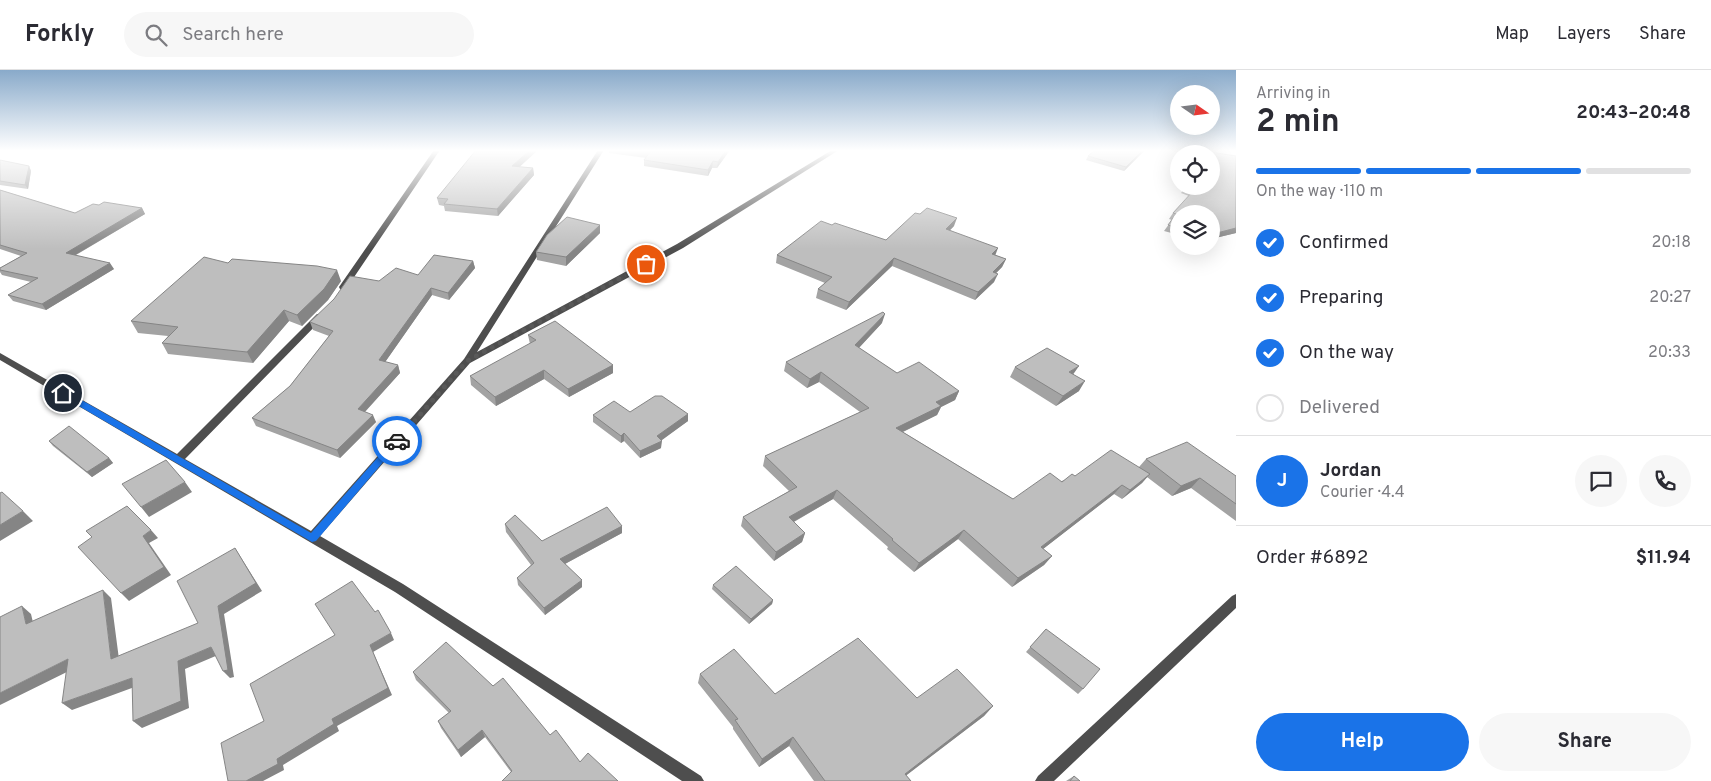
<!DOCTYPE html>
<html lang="en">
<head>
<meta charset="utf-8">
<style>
	:root { --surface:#fff; --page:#f7f7f7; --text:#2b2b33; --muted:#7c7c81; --line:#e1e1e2; --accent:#1a73e8 }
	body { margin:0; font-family:Overpass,sans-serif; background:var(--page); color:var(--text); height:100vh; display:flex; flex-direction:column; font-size:19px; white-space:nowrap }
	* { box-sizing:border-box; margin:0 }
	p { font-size:16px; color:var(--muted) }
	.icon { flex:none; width:28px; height:28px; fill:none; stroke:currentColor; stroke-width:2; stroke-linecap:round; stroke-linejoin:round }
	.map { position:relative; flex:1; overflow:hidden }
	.panel { display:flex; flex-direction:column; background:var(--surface); width:475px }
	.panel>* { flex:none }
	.needle { width:32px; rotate:104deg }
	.controls { position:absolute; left:1170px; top:15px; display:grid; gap:10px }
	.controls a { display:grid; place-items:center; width:50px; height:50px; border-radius:50%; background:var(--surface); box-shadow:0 5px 20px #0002; font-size:25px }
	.pin { position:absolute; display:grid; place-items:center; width:42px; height:42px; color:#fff; margin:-21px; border:2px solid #fff; border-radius:50%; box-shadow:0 1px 5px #0007 }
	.courier { position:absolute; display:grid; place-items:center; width:50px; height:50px; margin:-25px; border:4px solid #1a73e8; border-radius:50%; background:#fff; color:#222; box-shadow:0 1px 6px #0007 }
	.summary em { font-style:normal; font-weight:700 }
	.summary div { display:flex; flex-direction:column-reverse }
	.summary { display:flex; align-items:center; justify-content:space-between; height:85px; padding:0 20px }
	h1 { font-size:32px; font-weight:700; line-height:38px }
	.bar { display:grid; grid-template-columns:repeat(4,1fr); gap:8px 5px; align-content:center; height:60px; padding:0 20px }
	.bar i { height:6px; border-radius:4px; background:var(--line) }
	.bar .on { background:var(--accent) }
	.bar p { grid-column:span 4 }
	.line { display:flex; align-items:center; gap:12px; padding:0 20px; border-top:1px solid var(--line) }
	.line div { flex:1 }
	.round { display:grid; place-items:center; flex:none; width:52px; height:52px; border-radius:26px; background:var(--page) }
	ol { padding:0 20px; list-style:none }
	li { display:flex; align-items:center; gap:15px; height:55px }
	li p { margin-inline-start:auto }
	li .icon { padding:5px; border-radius:50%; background:var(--accent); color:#fff; stroke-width:4 }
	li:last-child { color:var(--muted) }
	li i { width:28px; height:28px; border:2px solid var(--line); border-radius:50% }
	.cta { display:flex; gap:10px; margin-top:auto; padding:10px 20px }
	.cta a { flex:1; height:58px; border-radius:30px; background:var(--accent); color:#fff; font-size:20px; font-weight:700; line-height:58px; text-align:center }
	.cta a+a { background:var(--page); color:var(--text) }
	header { display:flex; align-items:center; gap:30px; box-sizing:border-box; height:70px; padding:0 25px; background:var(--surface); border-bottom:1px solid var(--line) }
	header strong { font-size:24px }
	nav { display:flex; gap:28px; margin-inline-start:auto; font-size:18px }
	.search { width:350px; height:45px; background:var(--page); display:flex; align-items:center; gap:12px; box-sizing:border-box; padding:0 18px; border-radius:28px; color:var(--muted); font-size:19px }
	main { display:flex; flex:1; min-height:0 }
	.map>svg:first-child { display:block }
</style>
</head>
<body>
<header>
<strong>Forkly</strong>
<div class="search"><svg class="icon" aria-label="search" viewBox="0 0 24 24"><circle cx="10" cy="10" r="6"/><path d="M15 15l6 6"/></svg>Search here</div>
<nav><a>Map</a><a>Layers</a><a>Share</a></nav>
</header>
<main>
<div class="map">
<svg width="1236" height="711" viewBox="0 0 1236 711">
	<rect width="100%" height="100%" fill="#fff"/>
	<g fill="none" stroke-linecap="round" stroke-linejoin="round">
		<!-- street -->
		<path fill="#4e4e4e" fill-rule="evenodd" d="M434,80H440L346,219H340L339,217Z
			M598,80H604L477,282L677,174L832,80H839L683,178L470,293L320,466L403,514L701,706L704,711H682L395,522L0,290V283L177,384L317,244H323V248L185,389L311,461L464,289Z
			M1236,524V538L1054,711H1035L1038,706L1232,526Z"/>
	</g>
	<!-- wall -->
	<path fill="#a3a3a3" d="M609,80H730L717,98H712L708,106L644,96V90L646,88L609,83Z
		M1095,80H1145L1124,101L1086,90L1088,86Z
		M1198,80L1236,86V163L1211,169V144H1179V165L1164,161L1172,150L1169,149L1173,143L1189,126L1181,123L1185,118L1211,116V84H1196Z
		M0,90L29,96L31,101L28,119L0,115Z
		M520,97L533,98L534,105L498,146L445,141L444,136L439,135L437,128Z
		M0,120L75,143L99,135L142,138L145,144L76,185L114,199L46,240L13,231L8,225L31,212L2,205L0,202V198L21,186L0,179Z
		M600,155V163L566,196L537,190L536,182Z
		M832,155L886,170L954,156L950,160L995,185L1006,189L1002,197L996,203L994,212L975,230L892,196L846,240L816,228L818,219L825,213L776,193L777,185Z
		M473,191L475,198L449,230L432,225L385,292L398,295L400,303L365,342L376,352L340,388L256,356L252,348L290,316L329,266L313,260L310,252L379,211L418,205Z
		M228,193L341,211L328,230L302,256L289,251L253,293L168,284L162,273L168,266L138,263L131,251Z
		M882,253L859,278L897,303L959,321L955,330L941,337L937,345L903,362L1013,429L1075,406L1139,397L1146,389L1236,406V451L1191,418L1172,426L1147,407L1142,413L1122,429L1114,424L1043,479L1052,486L1044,495L1012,517L958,469L914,502L887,479L888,477L833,429L794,452L805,463L802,472L774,491L741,456L743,447L789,421L763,396L765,386L860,342L819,312L807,318L784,301L786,292Z
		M528,265L613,295V303L569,327L544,309L496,336L471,315L470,306L530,274Z
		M1015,297L1073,304L1079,321L1056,336L1010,307Z
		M630,342L688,344V351L661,370V378L640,388L624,371L621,373L593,352V345Z
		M49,371L109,388L113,393L92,407L53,376Z
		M505,454L542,471L622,456V463L565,494L582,517L545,545L518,515L517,508L531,495L506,462Z
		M713,515L773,530L772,534L749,554L712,519Z
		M1046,559L1083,619L1078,624L1026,582Z
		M413,602L493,616L580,692L618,711L511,702L485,667L461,687L441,658L438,651L449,643L416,610Z
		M700,604L775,624L993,636L984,646L906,705L911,711H814L789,676L759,697L733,659V657L698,613Z
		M1074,706L1080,711H1066Z"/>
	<!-- shaded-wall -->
	<path fill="#858585" d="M530,80H538L513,103L512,96Z
		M726,80H730L717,98L718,92Z
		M1143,80H1145L1124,101L1126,97Z
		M713,91L712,98L708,106V100Z
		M29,96L31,101L28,119L25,115Z
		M533,98L534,105L498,146L497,139Z
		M142,138L145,144L70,188L66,183Z
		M957,148L954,156L943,167L946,159Z
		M600,155V163L566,196V187Z
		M1236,158V163L1211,169V166L1213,164Z
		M998,178L995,186L992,184Z
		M894,188L892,196L846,240L849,232Z
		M1006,189L1002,197L989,210L993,202Z
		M473,191L475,198L449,230L448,223Z
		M110,193L114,199L46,240L42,234Z
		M337,200L341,211L328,230L302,256L297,245Z
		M998,204L994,212L975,230L978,222Z
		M431,218L432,225L381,298L379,290Z
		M284,240L289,251L253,293L247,282Z
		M885,244L882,253L853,284L855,275Z
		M398,295L400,303L360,347L358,339Z
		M613,295V303L569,327L568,319Z
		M1079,296L1072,306L1069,302Z
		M544,300V309L496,336L495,327Z
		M821,302L819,312L807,318L810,309Z
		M1085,311L1079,321L1056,336L1063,326Z
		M959,321L955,330L941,337L937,345L892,367L896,358L936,332Z
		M688,344V351L658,373L662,371L661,378L640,388V381L657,366Z
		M373,345L376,352L340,388L337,380Z
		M624,363V371L621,373V366Z
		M109,388L113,393L92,407L87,402Z
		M1150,404L1142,413L1122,429L1130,420Z
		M1200,408L1191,418L1172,426L1181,416Z
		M185,412L192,422L149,447L141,437Z
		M1122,415L1114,424L1034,486L1041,477Z
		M837,420L833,429L786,456L789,447Z
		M23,441L33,451L0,471V455Z
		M622,456V463L561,496L560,489Z
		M151,460L158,468L149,473L171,505L129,531L121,523L143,466Z
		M964,460L958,469L914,502L919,493Z
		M805,463L802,472L774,491L776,482Z
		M235,478L262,521L224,544L234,607L230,608L223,601L218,536Z
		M1052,486L1044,495L1012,517L1018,508Z
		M582,510V517L545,545L544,538Z
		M103,520L111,528L120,597L111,589Z
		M773,530L772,534L749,554L751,549Z
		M22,536L31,544L35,561L26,554Z
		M391,563L394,570L373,582L392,625L337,656L339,661L283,695L284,700L263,711H246L332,649L370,575Z
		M211,577L218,585L185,599L189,638L142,658L133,651L178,591Z
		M68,589L77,597L0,635V623Z
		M132,608L140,615L72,640L62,633Z
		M993,636L984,646L899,711L905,704Z
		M482,660L485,667L461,687L458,680Z
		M793,667L789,676L759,697L762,689Z"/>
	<!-- building -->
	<path fill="#bebebe" stroke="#858585" d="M476,80H530L512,96L533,98L497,139L444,134L448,129L437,128Z
		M629,80H726L718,92L713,91L708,100L644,90L650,82Z
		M1095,80H1143L1126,97L1088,86Z
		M1198,80L1236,86V158L1213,164L1211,163V144H1179V158L1168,155L1176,144L1173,143L1193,121L1185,118L1187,116H1211V84H1199Z
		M0,90L29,96L25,115L0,111Z
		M0,120L75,143L93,134L99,135L104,132L142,138L66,183L110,193L42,234L8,225L38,208L0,200V198L27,183L0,175Z
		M927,138L957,148L946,159L998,178L992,184L1006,189L993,202L998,204L978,222L894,188L849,232L818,219L832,207L777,185L821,151L832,155L835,153L886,170L915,143L920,144Z
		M567,147L600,155L566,187L536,182L547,165Z
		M434,185L473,191L448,223L431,218L379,290L398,295L358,339L373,345L337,380L252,348L290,316L333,261L310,252L334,229L350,206L379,211L396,198L418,205Z
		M204,187L228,193L232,189L317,196L337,200L324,219L297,245L284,240L247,282L162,273L178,257L131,251Z
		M883,242L885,244L855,275L897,303L919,292L959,321L936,332L941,336L896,358L1013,429L1050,403L1062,412L1072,404L1075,406L1111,380L1150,404L1130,420L1122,415L1041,477L1052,486L1018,508L964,460L919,493L892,470L893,469L837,420L789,447L805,463L776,482L743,447L797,417L765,386L869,338L821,302L810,309L786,292Z
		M555,251L613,295L568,319L544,300L495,327L470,306L536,270L528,265Z
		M1047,278L1079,296L1069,302L1085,311L1063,326L1015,297Z
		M655,326H662L688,344L657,366L662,371L640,381L624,363L621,366L593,345L614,331L630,342Z
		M69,356L109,388L87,402L49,371Z
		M1187,372L1236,406V434L1200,408L1181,416L1146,389Z
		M166,390L185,412L141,437L122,414Z
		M2,422L23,441L0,455V423Z
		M127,436L151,460L143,466L164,497L121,523L78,477L92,467L86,461Z
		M607,437L622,456L560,489L582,510L544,538L517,508L534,493L505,454L515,445L542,471Z
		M235,478L256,513L218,536L228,600L223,601L211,577L178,591L181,631L133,651L132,608L62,633L68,589L0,623V547L22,536L26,554L103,520L111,589L198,553L177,511Z
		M736,496L773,530L751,549L713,515Z
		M352,511L375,542L378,540L391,563L370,575L388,618L332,649L334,654L277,689L278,694L246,711H228L221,673L264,651L250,614L335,565L315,534Z
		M1046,559L1100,599L1083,619L1030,577Z
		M858,568L917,628L957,599L993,636L905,704L911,711H825L793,667L762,689L735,650L738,649L700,604L734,579L775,624Z
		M446,572L493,616L503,608L550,665L556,660L580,692L588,683L618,711H502L512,701L482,660L458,680L438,651L451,641L413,602Z
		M1074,706L1080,711H1070Z"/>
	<!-- sky -->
	<linearGradient id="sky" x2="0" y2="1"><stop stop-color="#89aaca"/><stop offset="0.45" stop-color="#fff"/><stop offset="1" stop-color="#fff" stop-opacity="0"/></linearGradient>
	<rect width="1236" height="179" fill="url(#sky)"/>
	<!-- route -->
	<path fill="#1a73e8" d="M60,321H66L311,463L394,369L401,371L316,471L312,472L60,325Z"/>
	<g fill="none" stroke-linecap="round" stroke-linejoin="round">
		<!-- done -->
		<path stroke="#595959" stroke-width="5" stroke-dasharray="0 9" d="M397,371L467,291L646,194"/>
	</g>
</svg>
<div class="controls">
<a><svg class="needle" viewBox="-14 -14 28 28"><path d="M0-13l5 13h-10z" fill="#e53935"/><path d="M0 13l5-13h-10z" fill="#7c7c81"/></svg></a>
<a><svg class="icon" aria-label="locate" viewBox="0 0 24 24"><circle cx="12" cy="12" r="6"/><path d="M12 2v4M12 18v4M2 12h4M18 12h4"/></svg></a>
<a><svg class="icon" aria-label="layers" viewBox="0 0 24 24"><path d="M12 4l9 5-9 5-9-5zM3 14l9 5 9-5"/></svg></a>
</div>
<div class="pin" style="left:646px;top:194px;background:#ea580c"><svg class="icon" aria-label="bag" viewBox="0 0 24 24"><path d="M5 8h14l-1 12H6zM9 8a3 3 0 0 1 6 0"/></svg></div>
<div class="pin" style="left:63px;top:323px;background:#1f2937"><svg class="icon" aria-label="home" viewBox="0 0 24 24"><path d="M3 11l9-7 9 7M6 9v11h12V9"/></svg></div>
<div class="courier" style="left:397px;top:371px"><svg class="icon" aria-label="car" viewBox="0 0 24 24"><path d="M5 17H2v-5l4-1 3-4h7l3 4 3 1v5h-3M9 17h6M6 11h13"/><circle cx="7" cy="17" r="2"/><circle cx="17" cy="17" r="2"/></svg></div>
</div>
<section class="panel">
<div class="summary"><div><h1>2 min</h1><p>Arriving in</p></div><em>20:43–20:48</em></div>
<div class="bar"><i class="on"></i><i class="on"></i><i class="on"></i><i></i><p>On the way · 110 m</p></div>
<ol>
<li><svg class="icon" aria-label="check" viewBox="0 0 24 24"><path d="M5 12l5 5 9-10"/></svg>Confirmed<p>20:18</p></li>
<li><svg class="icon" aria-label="check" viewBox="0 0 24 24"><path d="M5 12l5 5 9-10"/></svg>Preparing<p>20:27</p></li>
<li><svg class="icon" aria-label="check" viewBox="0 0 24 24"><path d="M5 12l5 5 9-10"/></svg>On the way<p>20:33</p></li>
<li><i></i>Delivered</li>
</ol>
<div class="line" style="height:90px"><b class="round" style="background:var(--accent);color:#fff">J</b><div><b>Jordan</b><p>Courier · 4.4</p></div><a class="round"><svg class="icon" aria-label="chat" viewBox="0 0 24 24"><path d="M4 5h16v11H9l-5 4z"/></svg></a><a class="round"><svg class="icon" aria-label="phone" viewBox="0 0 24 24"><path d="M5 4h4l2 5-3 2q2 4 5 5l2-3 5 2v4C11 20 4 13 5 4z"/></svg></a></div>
<div class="line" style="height:65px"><div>Order #6892</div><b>$11.94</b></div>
<div class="cta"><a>Help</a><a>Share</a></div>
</section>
</main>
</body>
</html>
